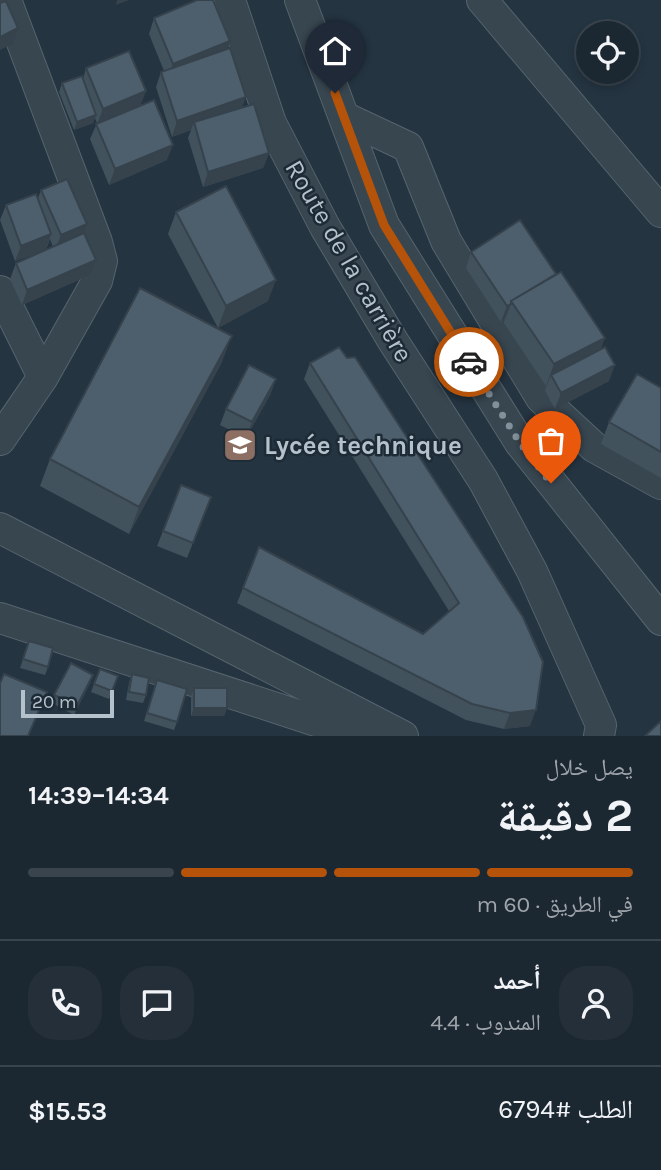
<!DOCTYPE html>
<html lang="ar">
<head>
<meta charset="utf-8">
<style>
	:root { --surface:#1b2731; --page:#242f39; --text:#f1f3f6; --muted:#a0a5ab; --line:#39444d; --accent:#b45309 }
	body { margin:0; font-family:Karla,"Noto Naskh Arabic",sans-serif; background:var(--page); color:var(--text); direction:rtl; height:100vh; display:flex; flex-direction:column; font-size:26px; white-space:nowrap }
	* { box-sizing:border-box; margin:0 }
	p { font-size:23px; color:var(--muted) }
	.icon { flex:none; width:38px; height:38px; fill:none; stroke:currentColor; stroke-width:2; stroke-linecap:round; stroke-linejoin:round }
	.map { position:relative; height:736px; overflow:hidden; direction:ltr }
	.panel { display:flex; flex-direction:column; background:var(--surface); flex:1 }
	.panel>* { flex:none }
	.buttons { position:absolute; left:576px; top:21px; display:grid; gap:14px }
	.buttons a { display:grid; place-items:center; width:63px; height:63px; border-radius:50%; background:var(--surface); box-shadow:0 4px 10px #0003,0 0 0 2px var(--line); font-size:35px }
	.scale { position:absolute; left:21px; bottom:18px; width:93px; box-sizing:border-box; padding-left:7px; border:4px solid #b5c1cb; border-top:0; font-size:19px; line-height:24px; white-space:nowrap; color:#b5c1cb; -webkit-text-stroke:5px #1d2b36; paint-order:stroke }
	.pin { position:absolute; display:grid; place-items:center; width:60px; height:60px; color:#fff; margin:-72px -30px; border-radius:50% 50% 50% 0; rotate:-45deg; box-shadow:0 0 7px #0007 }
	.pin .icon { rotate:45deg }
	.courier { position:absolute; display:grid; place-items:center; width:70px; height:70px; margin:-35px; border:5px solid #b45309; border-radius:50%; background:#fff; color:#222; box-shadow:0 2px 9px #0007 }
	.head em { font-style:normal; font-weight:700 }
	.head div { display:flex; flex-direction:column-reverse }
	.head { display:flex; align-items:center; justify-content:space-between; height:119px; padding:0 28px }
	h1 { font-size:46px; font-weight:700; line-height:52px }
	.bar { display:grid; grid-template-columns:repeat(4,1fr); gap:10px 7px; align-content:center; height:84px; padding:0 28px }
	.bar i { height:9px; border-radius:5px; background:var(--line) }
	.bar .current { background:var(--accent) }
	.bar p { grid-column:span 4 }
	.line { display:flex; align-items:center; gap:18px; padding:0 28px; border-top:2px solid var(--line) }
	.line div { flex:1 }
	.round { display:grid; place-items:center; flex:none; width:74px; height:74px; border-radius:28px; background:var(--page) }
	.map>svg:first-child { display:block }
</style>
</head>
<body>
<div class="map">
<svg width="661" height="736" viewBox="0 0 661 736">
	<rect width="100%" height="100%" fill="#243441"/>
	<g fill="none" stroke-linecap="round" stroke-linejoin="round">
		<!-- minor casing -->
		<g stroke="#56646e" stroke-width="32">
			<path id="minor" d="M230,0L271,123L325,227L393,341L483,480L532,571L601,725L599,736
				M300,0L384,225L520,443L661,620
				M482,0L661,212
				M344,117L408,147L446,241L541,398L594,447L661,484
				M0,291L43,377
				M0,440L43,377L97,281L102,261L97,242L6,0
				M0,528L403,736
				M0,618L362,736"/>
		</g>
		<!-- minor -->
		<use href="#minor" stroke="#384650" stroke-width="30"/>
	</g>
	<!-- wall -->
	<path fill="#42525d" d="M154,18L230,41L227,49L242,108L269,153L263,168L203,187L188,138L191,130L172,137L156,87L161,72L164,71L149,34Z
		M86,68L146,91L140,105L167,160L109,185L90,139L97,123L95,118L93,123L74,130L59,92L62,83L83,79Z
		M41,190L83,234L90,275L22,305L10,279L16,263L53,247L50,239L46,250L15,261L0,220L6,205L38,198Z
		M176,212L268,301L218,328L168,234Z
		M471,252L601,349L609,381L555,409L545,391L547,385L546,386L504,323L505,319L501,322L466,268Z
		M339,347L530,726L504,729L466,720L237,603L243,588L423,634L449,611L304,379L310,363Z
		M222,362L129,534L40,486L50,459Z
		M276,379L270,395L246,438L220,425L226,409Z
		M661,388V478L601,444L609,422Z
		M211,497L187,558L157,546L163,531Z
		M29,641L48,667L45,675L20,668Z
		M100,669L118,676L109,699L91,692Z
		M132,674L146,695L143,703L126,700L129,683Z
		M93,675L90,683L74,715L52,703L54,695Z
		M157,680L177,722L174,730L144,721Z
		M194,688L227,708L224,716H191V696Z"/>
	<!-- shaded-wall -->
	<path fill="#36424c" d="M117,0H129L116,5Z
		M18,28L13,44L0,50V37Z
		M230,41L224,57L168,80L173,64Z
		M146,91L140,107L97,124L103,109Z
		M246,97L240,113L194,122L191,130L172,137L177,121Z
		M96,115L93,123L74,130L77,122Z
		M173,145L167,160L109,185L115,169Z
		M269,153L263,168L203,187L208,172Z
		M87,224L81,240L55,251L61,235Z
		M51,234L46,250L15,261L21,246Z
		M96,260L90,275L22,305L27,290Z
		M276,280L268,301L218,328L226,306Z
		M511,304L505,319L501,322L507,306Z
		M232,336L222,362L129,534L139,507Z
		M605,338L597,360L551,375L547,385L546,386L554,364Z
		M615,365L609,381L555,409L561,393Z
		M276,379L270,395L246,438L252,422Z
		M93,675L90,683L74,715L77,706Z
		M194,708H227L224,716H191Z
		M536,710L530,726L504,729L510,713Z"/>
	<!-- building -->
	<path fill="#4d5f6c" stroke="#36424c" stroke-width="2" d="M197,0H213L230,41L173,64L154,18Z
		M6,1L18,28L0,37V3Z
		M230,48L246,97L177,121L161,72Z
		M129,51L146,91L103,109L86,68Z
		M82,76L96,115L77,122L62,83Z
		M154,100L173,145L115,169L96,124Z
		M254,104L269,153L208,172L194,122Z
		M67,179L87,224L61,235L41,190Z
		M226,186L276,280L226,306L176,212Z
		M36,194L51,234L21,246L6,205Z
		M520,220L556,274L511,301V304L507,306L471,252Z
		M84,233L96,260L27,290L16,263Z
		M561,272L605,338L554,364L511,301Z
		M140,288L232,336L139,507L50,459Z
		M339,347L347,358L355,357L523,617L543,662L536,710L510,713L472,704L243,588L259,547L423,634L459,603L310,363Z
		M605,347L615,365L561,393L551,375Z
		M249,365L276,379L252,422L226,409Z
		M637,374L661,388V452L609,422Z
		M181,485L211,497L193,543L163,531Z
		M29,641L53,648L48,667L23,659Z
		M71,663L93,675L77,706L54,695Z
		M100,669L118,676L112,691L94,684Z
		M4,674L47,692L28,736H0V683Z
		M132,674L149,678L146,695L129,692Z
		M157,680L187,689L177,722L147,713Z
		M194,688H227V708H194Z
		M661,721V736H645Z"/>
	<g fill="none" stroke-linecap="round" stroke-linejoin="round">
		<!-- done -->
		<path stroke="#82909b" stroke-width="7" stroke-dasharray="0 12.6" d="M469,362L520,443L551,483"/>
		<!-- route -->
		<path stroke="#b45309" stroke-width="9" d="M335,93L384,225L469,362"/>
	</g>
	<!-- icons -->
	<defs>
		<g id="school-square" transform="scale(1.75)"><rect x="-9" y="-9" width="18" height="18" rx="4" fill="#8d6e63" stroke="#1d2b36"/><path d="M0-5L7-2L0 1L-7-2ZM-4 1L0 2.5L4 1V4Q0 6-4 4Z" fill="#fff"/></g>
	</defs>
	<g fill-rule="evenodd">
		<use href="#school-square" x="240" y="445"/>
	</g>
	<g text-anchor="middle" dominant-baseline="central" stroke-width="5" stroke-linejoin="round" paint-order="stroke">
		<!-- street labels -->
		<g font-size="26" fill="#b5c1cb" stroke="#1d2b36">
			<text transform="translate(349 261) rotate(60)">Route de la carrière</text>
		</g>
		<!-- poi labels -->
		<g font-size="26" font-weight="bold" fill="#b5c1cb" stroke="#1d2b36" text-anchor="start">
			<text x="264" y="445">Lycée technique</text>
		</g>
	</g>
</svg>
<div class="buttons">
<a><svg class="icon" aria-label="locate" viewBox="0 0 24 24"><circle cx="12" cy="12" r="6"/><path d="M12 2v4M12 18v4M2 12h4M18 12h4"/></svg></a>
</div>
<div class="scale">20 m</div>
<div class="pin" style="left:551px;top:483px;background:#ea580c"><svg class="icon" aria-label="bag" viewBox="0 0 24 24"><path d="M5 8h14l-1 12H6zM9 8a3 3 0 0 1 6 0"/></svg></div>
<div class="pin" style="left:335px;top:93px;background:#1f2937"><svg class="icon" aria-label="home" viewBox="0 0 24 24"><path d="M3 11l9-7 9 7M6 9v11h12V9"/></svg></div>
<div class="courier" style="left:469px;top:362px"><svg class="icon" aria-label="car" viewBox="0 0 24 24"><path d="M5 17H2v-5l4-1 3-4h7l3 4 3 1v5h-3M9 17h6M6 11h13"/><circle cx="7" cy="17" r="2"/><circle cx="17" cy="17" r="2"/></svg></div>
</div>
<section class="panel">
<div class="head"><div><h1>2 دقيقة</h1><p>يصل خلال</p></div><em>14:34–14:39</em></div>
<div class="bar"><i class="current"></i><i class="current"></i><i class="current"></i><i></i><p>في الطريق · 60 m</p></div>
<div class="line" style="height:126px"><a class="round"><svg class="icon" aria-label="person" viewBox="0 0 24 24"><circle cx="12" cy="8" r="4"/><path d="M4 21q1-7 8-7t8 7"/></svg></a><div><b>أحمد</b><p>المندوب · 4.4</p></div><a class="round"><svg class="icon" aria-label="chat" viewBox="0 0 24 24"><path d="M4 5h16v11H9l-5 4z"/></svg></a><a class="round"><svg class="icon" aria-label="phone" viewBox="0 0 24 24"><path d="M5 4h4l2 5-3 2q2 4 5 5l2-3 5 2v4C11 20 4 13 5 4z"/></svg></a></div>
<div class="line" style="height:91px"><div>الطلب #6794</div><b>$15.53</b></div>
</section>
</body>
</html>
